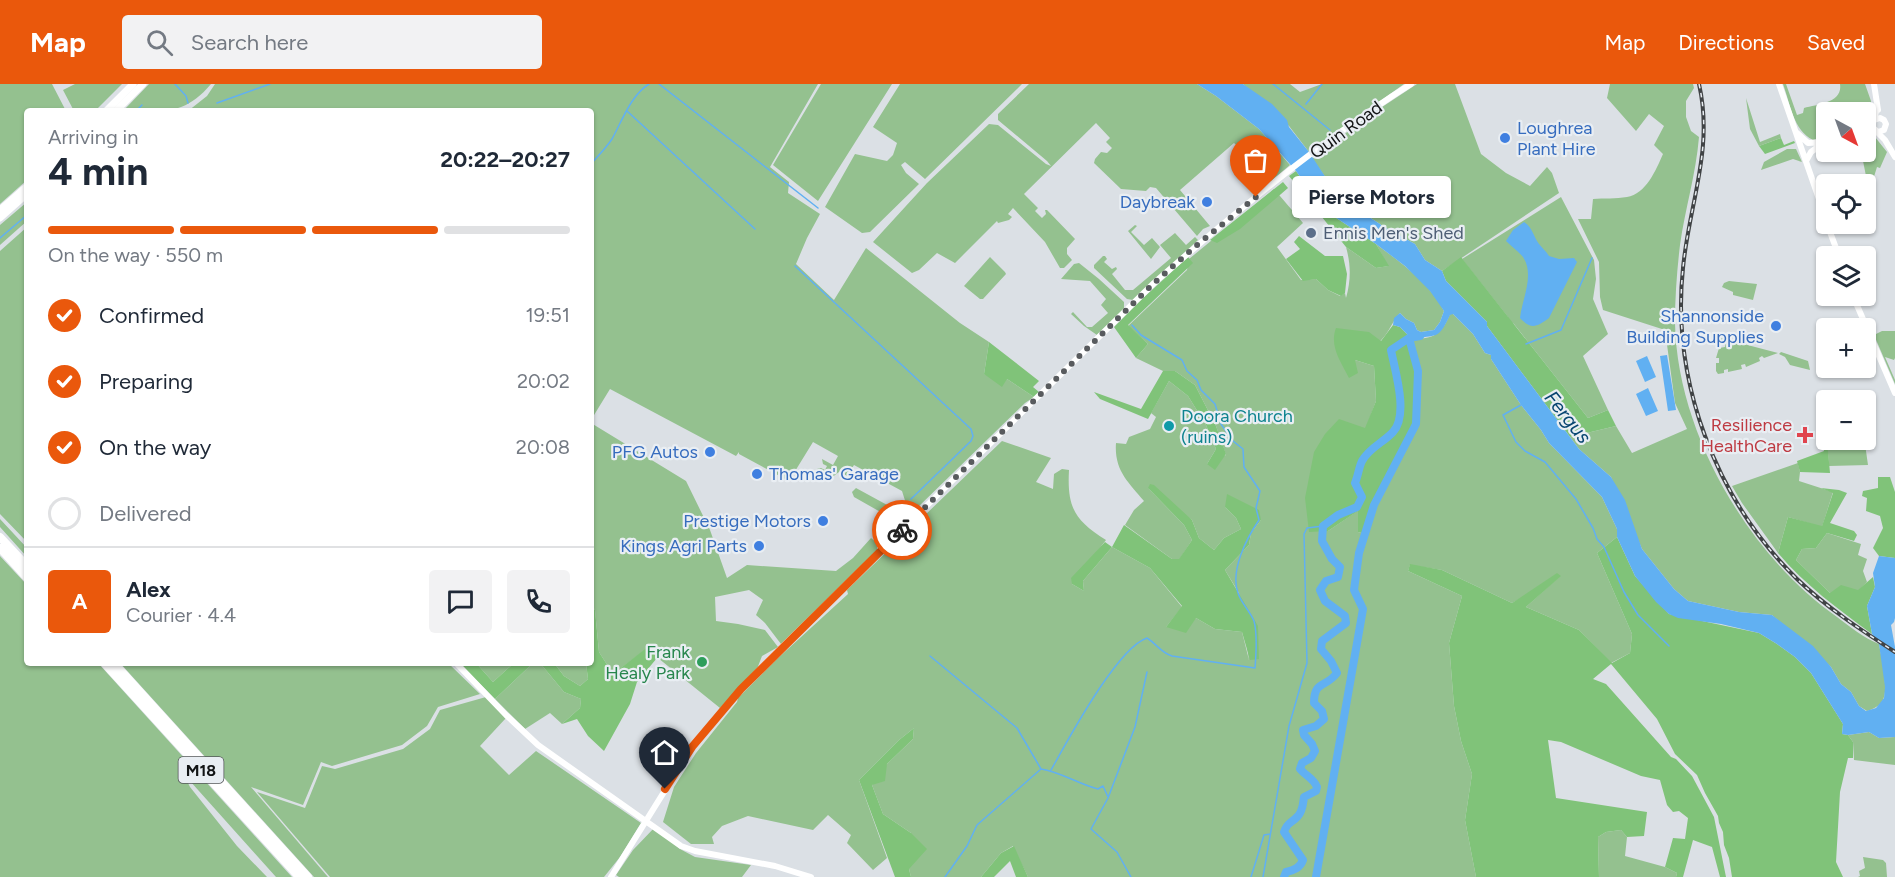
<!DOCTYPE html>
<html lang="en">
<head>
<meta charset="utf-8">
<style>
	:root { --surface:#fff; --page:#f2f2f3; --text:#1f2937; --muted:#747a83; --line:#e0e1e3; --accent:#ea580c }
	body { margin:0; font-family:Figtree,sans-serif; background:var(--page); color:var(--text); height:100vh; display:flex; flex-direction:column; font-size:22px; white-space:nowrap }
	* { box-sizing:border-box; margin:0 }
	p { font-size:20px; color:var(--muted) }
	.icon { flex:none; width:33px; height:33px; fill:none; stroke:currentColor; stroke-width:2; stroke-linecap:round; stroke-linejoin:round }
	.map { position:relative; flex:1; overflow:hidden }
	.drawer { position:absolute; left:24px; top:24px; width:570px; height:558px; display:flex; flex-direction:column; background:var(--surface); border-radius:6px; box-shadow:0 2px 4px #0004 }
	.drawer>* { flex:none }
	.needle { width:39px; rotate:139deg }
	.controls { position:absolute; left:1816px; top:18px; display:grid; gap:12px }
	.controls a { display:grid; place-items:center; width:60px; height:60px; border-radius:6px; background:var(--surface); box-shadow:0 2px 4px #0004; font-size:30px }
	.pin { position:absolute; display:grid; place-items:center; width:51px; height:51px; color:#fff; margin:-62px -26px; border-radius:50% 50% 50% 0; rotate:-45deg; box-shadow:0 0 6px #0007 }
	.pin .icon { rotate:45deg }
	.courier { position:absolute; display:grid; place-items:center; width:60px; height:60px; margin:-30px; border:4px solid #ea580c; border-radius:50%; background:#fff; color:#222; box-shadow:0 2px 8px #0007 }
	.bubble { position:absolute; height:42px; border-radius:6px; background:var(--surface); box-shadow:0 2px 4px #0004; font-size:20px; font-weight:700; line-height:42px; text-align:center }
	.summary em { font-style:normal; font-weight:700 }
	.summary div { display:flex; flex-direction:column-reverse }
	.summary { display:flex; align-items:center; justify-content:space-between; height:102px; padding:0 24px }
	h1 { font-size:39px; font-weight:700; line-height:45px }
	.bar { display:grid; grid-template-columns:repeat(4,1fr); gap:9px 6px; align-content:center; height:72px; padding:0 24px }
	.bar i { height:8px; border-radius:4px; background:var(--line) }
	.bar .active { background:var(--accent) }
	.bar p { grid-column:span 4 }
	.line { display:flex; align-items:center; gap:15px; padding:0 24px; border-top:2px solid var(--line) }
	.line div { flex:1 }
	.round { display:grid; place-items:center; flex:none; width:63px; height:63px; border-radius:6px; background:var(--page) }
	ol { padding:0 24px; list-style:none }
	li { display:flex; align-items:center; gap:18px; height:66px }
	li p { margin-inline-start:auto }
	li .icon { padding:6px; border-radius:50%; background:var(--accent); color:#fff; stroke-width:4 }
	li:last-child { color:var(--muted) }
	li i { width:33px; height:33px; border:3px solid var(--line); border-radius:50% }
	header { display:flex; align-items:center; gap:36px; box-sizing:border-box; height:84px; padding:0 30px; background:var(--accent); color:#fff }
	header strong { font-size:28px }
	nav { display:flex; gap:33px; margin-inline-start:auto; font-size:21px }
	.search { width:420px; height:54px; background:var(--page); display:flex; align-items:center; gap:15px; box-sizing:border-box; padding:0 21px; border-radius:6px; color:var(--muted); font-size:22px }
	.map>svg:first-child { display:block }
</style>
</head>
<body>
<header>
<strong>Map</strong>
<div class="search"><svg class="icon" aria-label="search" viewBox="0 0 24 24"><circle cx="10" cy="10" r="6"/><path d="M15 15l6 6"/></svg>Search here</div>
<nav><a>Map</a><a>Directions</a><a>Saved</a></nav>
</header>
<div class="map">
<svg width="1895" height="793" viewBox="0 0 1895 793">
	<rect width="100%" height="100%" fill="#dbe0e5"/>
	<!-- green -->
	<path fill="#94c18f" d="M0,0H52L66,27H27V96L0,120Z
		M75,0H122L95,27H74L63,6Z
		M149,0H211C183,33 162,27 123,27Z
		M215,0H818L770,83L789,98L788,109L820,130L807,154L796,180L834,216L866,164L960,239L989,258L984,290L1007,295L1034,313L1025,319L915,426H908L902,407L854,381L850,387L857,392L856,396L839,388L827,397L816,389L817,385L821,384L825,386L827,382L823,380L822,375L833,381L838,372L813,358L789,397L739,370V368L736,372L610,305L591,336V27H188L207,12Z
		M821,0H892L818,117L773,81Z
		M900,0H1022L925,95L905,78L901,81L906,89L919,100L870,148L862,149L825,123L855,70L887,77L893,71L897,59L873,43Z
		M1029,0H1197L1216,12L1259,45L1290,81L1271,97L1252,76L1234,59L1180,106L1210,142L1203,145L1197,152L1156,104L1150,103L1146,107L1121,105L1094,79L1095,75L1101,68L1107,69L1112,64L1106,58L1110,54L1096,39L1024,110L1038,124L1035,127L1042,134L1046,130L1045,126H1047L1075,155L1067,164V170L1072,176L1064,184H1060L1045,158L1013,124L1008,130L1012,133L1009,136L998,139L997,137L955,179L937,169L919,186L912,189L873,158L927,99L989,40L998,41L1046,80L1051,82L1047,77L998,36V30Z
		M1243,0H1290L1300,8L1322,0H1404L1309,68L1289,42Z
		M1417,0H1455L1481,70L1506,89L1530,102L1547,83L1552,89L1559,109L1442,187L1425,176L1415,160L1386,144L1346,118L1332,103L1312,74L1373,29Z
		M1610,0H1693L1694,4L1686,17V33L1691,47L1699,53C1696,90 1685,125 1680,161C1677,186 1675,213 1675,239C1677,348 1748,471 1837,533C1850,543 1864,554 1879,560C1881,571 1888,602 1884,613C1882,621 1874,625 1867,627L1859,622L1851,608L1841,600L1831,583L1772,531L1739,528L1688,517L1674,505L1642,465L1611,393L1579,365L1570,353L1616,342L1632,369L1687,345L1675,319L1665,246L1603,226L1600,213L1599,178L1578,135H1591L1593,115C1604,114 1616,115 1627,113C1646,110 1656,86 1663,70L1654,61L1664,42L1649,30L1636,47L1607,14Z
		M1783,0H1786L1797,31L1803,29L1804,24C1818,20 1843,19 1840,0H1865L1871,17L1872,30L1866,37V28H1827V52L1813,56C1793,46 1790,19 1783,0Z
		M1746,14L1760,58L1780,50L1781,54L1759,62L1750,45Z
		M1866,48H1871L1887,68L1880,84L1877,83L1872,99L1875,101L1872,119L1867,136V97L1862,72L1863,68H1866Z
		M1787,65H1796L1802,78L1793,75L1761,86L1764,78Z
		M1274,105L1303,139L1277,163L1301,196L1316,195L1328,206L1340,212L1345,209L1346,214C1351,196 1351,181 1346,163L1376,184L1388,182L1376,160C1400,178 1430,199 1444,227L1440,238L1434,246L1421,248L1417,246L1414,239L1406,235L1400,229C1393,236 1390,246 1383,254C1376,263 1364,270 1355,276L1374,282L1376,317L1328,447L1359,426L1358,448L1365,450L1418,288L1409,254C1432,256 1441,252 1450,230H1453L1473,250L1485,269L1491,271V275L1521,321L1541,346L1549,359L1602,413L1617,445V453L1597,469L1632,550L1630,569L1611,579L1579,546L1526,523L1560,492L1512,519L1442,486L1410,481L1408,487L1462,512L1449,559L1454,622L1461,657L1472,690L1465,736L1476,793H1028L1013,762L1001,769L981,793H911L909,785L911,749L883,730L872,701L887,680L913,655L914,644L899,656L859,696L887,774L873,786L847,759L851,751L828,731L813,746L748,732L722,742L712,753L714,760H691L663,738L674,703L696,669L737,618L738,614L777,575L848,510L847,506L1002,357L1051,374L1036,398L1053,405L1054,390L1062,385L1069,386C1067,423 1074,436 1106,456L1072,500L1084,507L1083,497L1112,463L1150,484L1182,523L1166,543L1196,534L1215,545L1242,548L1249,576L1239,509L1225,486L1249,461L1251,449L1261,436L1225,423L1236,434L1241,445L1224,454L1214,466L1199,454L1192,436L1148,404L1184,441L1192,456L1179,476L1172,475L1125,441L1134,426L1144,417C1128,398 1114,386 1116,359L1126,360L1129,353L1150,345L1156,333L1151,329L1169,297L1188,312L1206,341L1216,365L1207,380L1226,371L1216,342L1195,301L1175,287H1163L1136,274L1148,260L1128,242L1187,186L1189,175Z
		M1561,113L1594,176L1596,195L1593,215L1608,250L1583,272L1608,326L1588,334L1514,240L1508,236V233L1462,175Z
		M27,118V137L0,161V141Z
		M1135,141L1137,142L1131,148L1144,161L1152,154L1160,163L1151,175L1128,147Z
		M27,143V458L0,430V167Z
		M1175,149L1186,161L1195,153L1198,156L1133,216L1127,215L1094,184V181L1103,172H1105L1107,175L1104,178L1112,185L1116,183L1117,185L1112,190L1125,206H1133L1171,174L1160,161Z
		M990,173L1005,188L1006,190L983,215H980L964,202Z
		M1079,179L1099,195L1124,218V225L1097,251L1084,242L1071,230L1073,228L1087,243H1092L1108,229L1101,221L1106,215L1090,197L1061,195L1074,180Z
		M1729,197L1757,200L1753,216L1733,211V208L1722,203L1724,199Z
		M1882,247H1895V274L1894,276L1885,273L1895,296V300L1874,251Z
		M1716,251L1717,253L1778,269L1764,274L1762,272L1759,274L1760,277L1746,283L1745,280L1741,281L1742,285L1728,288V285L1724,286V289L1718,290L1716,287V279H1719V274H1716L1719,264L1725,263L1726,258L1715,255Z
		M1781,268L1808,277L1810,286L1790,281L1785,273L1779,270Z
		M591,339L686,397L710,446L727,494L747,481L836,487L853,474L871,454L877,459V466L781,560L765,539L756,531L763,516L749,506L715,513L716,537L738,540L765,546L778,563L762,572L757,585L720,624L658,574L649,563L613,590L599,568L595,526L591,520Z
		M1866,354H1868L1869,359L1865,360L1868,381L1829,382L1827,356Z
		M1798,379L1800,388L1799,397L1833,408L1822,443L1788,433L1778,469L1742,419L1732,402Z
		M856,404L889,422L890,426L886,430H884L854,413L852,408Z
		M0,435L27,464V473L0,443Z
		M1827,449L1861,460L1858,471L1867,475L1863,487L1867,498L1858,507L1830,509L1796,476L1802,465L1816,464Z
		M0,472L27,501V579H98L292,793H276L190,697L188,699L190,703L237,762L267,793H0Z
		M120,579H448L480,610L438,623L427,642L402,661L332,682L321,678L303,721L251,703L328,793H314Z
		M476,579H514L493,598Z
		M533,579H540L564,608L581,615L580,624L562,640L550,629L525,645L495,615Z
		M554,579H586L588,595L580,602L564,592Z
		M486,613L506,634L480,662L509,691L536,667L641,739L620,773L604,793H330L257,708L305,724L322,682L335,685L403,665L430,645L440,626Z
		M1869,648L1879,654L1895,653V681L1854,676L1853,658L1848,651Z
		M655,743L680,765L695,773L751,781L742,793H619L616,791L633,766Z
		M1621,746L1627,753L1625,772L1665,783L1677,789L1676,793H1599L1598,753L1606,748Z
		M1863,773L1883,776L1886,779L1887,793H1858L1860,792L1859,787L1865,784Z"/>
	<!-- forest -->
	<path fill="#80c379" d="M1781,54L1784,61L1794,57L1795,59L1765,70L1759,62Z
		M1296,87L1324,126L1376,160L1389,182L1376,184L1346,163L1289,92Z
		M1283,98L1288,104L1240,145L1217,159L1210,156Z
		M1299,152L1325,172H1343L1347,190L1345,209L1341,212L1328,206L1316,195L1303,197L1286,175L1300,165L1294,158Z
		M1188,173L1193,179L1128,241L1148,260L1136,274L1114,243L1142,215Z
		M1461,173L1588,334L1608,326L1616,342L1570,353L1487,242V238L1446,197L1442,187Z
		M1393,241L1400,243L1412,255H1409L1418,288L1416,340L1374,421L1365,450L1358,448V427L1328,447L1309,448L1305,414L1314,368L1325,350L1339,335L1365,344L1376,317L1374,282L1355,276L1358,289L1349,294C1341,278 1329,262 1336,244L1369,248L1381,257Z
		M989,258L1039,297L1033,303L1039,308L1034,313L1007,295L1002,303L984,290Z
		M1163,287H1175L1195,301L1216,342L1226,370L1215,386L1207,380L1216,365L1206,341L1188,312L1169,297L1148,335L1100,315L1094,308L1141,325Z
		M1822,356H1827L1830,389L1800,388L1797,377L1824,367Z
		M1878,393H1890L1895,408V474L1879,472L1873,464L1883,444L1880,432L1866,427L1867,414L1862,412L1863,407L1878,404Z
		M1150,400L1154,401L1192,436L1199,454L1214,466L1224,454L1241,445L1236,434L1225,423L1227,410L1259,426L1261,436L1251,449L1249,461L1225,486L1258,542L1259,575L1250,576L1242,548L1215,545L1196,534L1186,549L1166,543L1182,522L1150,484L1112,463L1083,497L1084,507L1072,500L1071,494L1105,458L1112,463L1124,441L1172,475H1179L1192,456L1184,441L1148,404Z
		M1821,404L1839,406L1847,409L1830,439L1854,447L1857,451L1854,457L1827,449L1816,464L1802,465L1796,476L1830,509L1841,501L1858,506L1873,493L1875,503L1867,522L1872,550C1838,525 1805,501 1778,469L1788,433L1822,442L1833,409Z
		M1617,453L1635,492L1669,530L1759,549L1777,560L1795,573L1811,589L1843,640L1842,650L1848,651L1853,658V674H1848L1840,708L1836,778L1843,793H1732L1729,774L1724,761L1723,748L1719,739L1718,732L1705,709L1697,691L1675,670L1657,635L1611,580L1593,595L1606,600L1671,673L1676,675L1692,692L1714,733L1726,793H1720L1712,763L1693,756L1683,793H1676L1677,789L1665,783L1673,754L1685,755L1688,734L1679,727L1673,728L1667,721L1660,696L1641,692L1561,658L1548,656L1556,714L1647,728L1644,752L1627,753L1621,746L1606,748L1598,753L1599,793H1476L1465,736L1472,690L1461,657L1454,622L1449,559L1462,512L1408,487L1410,480L1442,486L1512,519L1557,489L1561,492L1526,523L1579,546L1612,579L1630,569L1632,550L1597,469Z
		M591,520L595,526L599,568L613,590L649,562L657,574L637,598L630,620L604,667L588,652L577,635L562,640L580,624L581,615L564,608L540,579H554L564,592L580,602L588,595L586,579H591Z
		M460,579H476L493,598L514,579H533L495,615Z
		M914,644L913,655L887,680L885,697L872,701L883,730L911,749L927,765L909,785L911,793H895L859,696L899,656Z
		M1014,762L1028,793H1016L1010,777L994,793H981L1001,769Z"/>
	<!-- water -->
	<path fill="#61b0f2" d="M1197,0H1243L1272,20L1287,36L1289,43L1309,68L1332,103L1346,118L1386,144L1415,160L1425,176L1442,187L1446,197L1487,238V242L1579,365L1611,393L1625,416L1642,465L1674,505L1688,517L1739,528L1772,531L1813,562L1831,583L1841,600L1851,608L1859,622L1866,627L1876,624L1884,614L1885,603L1879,560L1872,550L1867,522L1875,503L1873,489L1879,472L1895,474V534L1894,538L1891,541L1895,563V653L1879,654L1869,648L1848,651L1842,650L1843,640L1811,589L1795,573L1777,560L1759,549L1721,540L1678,534L1669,530L1656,518L1635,492L1617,453V445L1602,413L1549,359L1541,346L1521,321L1491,275V271L1485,269L1473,250L1453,230L1450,231C1438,257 1437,250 1412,255L1400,243L1393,241L1394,234L1400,229L1406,235L1414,239L1417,246L1421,248L1434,246L1440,238L1444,227L1430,207L1405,182L1376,160L1324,126L1296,87L1259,45L1216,12Z
		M1524,138C1533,144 1533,152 1539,160C1542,164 1546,167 1549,172L1559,175L1574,174L1577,178L1549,234C1537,243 1531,246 1520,234C1522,215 1535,191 1523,173C1518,167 1511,162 1506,157L1513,146Z
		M1667,271L1676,326L1668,327L1660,272Z
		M1647,272L1656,293L1645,298L1636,277Z
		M1648,304L1658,327L1646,332L1636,310Z"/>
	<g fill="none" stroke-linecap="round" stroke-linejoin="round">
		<!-- stream -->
		<path stroke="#61b0f2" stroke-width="1.5" d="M175,0L186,12L188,19
			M659,0L818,124
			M1273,0L1330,46
			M217,19L270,0
			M1306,20L1322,0
			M136,27L142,21
			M627,27L755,145
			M591,80C598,72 606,64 612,55C622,37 631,11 649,0
			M0,154L27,131
			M795,182L971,345L973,352L971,357L911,415
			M1526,260L1561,246L1592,174
			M1521,321L1503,331L1516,358L1525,367L1545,378L1576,415L1593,444L1597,455L1604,463L1624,508L1638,531L1669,562
			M930,572L1017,644L1041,685
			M1051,686C1068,656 1117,564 1147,554C1158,561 1160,568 1172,572L1255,584C1256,572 1257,548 1254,537C1250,527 1241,519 1238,509C1230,487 1246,455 1259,436L1256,424L1260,407L1244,383L1243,365L1233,357L1221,340L1215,320L1201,306L1197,296L1187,287L1182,276L1141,251L1132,241
			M945,793L967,762L977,741L1041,685C1061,688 1078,700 1098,705L1103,702L1108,713
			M1131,793L1117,768L1091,745L1108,714L1135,643L1147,588
			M1251,793L1264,751L1270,750
			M1263,793L1289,642L1307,579L1304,450L1307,444L1323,442"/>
		<!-- river -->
		<path stroke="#61b0f2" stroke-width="8" d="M1284,793L1286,788C1294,786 1300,784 1303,776L1284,748C1288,737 1291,740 1298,732C1303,727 1303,719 1304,713L1316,707L1317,703C1314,695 1305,691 1300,685L1302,679L1311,674L1315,667L1312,660L1304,651L1303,646L1316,642L1324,635L1322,627L1314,619C1314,596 1326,604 1337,589L1331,577L1321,565L1322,557L1346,539L1345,532L1325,517L1320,506L1326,497L1338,493L1340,483L1332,475L1322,457L1323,442L1338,431L1357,423L1362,413L1355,399C1358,392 1359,383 1362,377C1369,364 1384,358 1393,348C1409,331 1395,287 1391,266L1409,254L1420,252
			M1316,793L1363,525L1354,506L1359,469L1374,421L1416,340L1418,287L1409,254"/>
		<!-- secondary -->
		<path stroke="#fff" stroke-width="6" d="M1779,0L1827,138
			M1874,0L1878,26
			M1874,36L1880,34L1884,36L1886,40L1884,46L1878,48L1872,43L1877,24
			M1876,47L1885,56L1895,73
			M1797,49L1808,59L1825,58
			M1806,77L1811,68L1822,60
			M1827,140L1839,172
			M1853,212L1895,309
			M456,579L506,631L538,661L681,762L695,767L775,782L811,793
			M611,793L692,663L741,605L768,577L1154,199C1234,129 1321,57 1411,0"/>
		<!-- primary -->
		<path stroke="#fff" stroke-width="7" d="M106,27L133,0
			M116,27L143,0
			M0,126L27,102
			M0,134L27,110"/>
		<!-- highway -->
		<path stroke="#fff" stroke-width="8" d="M0,453L27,482
			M0,464L27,494
			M104,579L299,793
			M114,579L308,793"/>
		<!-- rail casing -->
		<g stroke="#404345" stroke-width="4">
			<path id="rail" d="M1699,0C1714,65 1689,120 1683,184C1671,297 1716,416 1797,495C1826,523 1861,546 1895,568"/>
		</g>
		<!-- rail -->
		<use href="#rail" stroke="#e9eef3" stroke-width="1.5" stroke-dasharray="4.5" stroke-linecap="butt"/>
	</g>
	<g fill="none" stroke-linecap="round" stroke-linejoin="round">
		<!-- done -->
		<path stroke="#585b5e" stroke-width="6" stroke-dasharray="0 10.8" d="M902,446L1154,199L1197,161L1256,113"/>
		<!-- route -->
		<path stroke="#ea580c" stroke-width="8" d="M665,705L692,663L741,605L902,446"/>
	</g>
	<!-- markers -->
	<g fill="#3f7fe0" stroke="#e9eef3" stroke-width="2">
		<circle cx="1505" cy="54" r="6"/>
		<circle cx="1207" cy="118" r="6"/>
		<circle cx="1776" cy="242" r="6"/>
		<circle cx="710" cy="368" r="6"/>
		<circle cx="757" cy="390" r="6"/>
		<circle cx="823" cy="437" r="6"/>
		<circle cx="759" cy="462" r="6"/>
	</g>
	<circle fill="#5c6f8a" stroke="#e9eef3" stroke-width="2" cx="1311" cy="149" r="6"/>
	<circle fill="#0f9aa8" stroke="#e9eef3" stroke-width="2" cx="1169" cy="342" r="6"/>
	<path fill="#e0444e" stroke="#e9eef3" stroke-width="2" d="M1802 342h6v6h6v6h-6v6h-6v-6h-6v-6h6z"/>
	<circle fill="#2e9e5b" stroke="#e9eef3" stroke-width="2" cx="702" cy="578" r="6"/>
	<g text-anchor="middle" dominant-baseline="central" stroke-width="4.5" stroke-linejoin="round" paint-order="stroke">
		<!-- shield labels -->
		<rect fill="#e9eef3" stroke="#525558" stroke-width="1.5" x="178.5" y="673" width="45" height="26" rx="4.5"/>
		<g font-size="16" font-weight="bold" fill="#121415">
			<text x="201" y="686">M18</text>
		</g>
		<!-- shop labels -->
		<g font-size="18" fill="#366cbe" stroke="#e9eef3" text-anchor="end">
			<text x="1517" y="44" text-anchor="start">Loughrea<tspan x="1517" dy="21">Plant Hire</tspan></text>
			<text x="1195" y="118">Daybreak</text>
			<text x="1764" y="232">Shannonside<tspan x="1764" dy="21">Building Supplies</tspan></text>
			<text x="698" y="368">PFG Autos</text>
			<text x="769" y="390" text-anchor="start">Thomas' Garage</text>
			<text x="811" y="437">Prestige Motors</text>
			<text x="747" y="462">Kings Agri Parts</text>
		</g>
		<!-- street labels -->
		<g font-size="18" fill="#121415" stroke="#e9eef3">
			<text transform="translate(1346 46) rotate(-36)">Quin Road</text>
		</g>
		<!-- service labels -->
		<g font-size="18" fill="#4e5e75" stroke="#e9eef3" text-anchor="start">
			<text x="1323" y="149">Ennis Men's Shed</text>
		</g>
		<!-- culture labels -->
		<g font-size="18" fill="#0d838f" stroke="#e9eef3" text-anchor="start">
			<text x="1181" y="332">Doora Church<tspan x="1181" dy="21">(ruins)</tspan></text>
		</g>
		<!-- health labels -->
		<g font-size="18" fill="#be3a42" stroke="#e9eef3" text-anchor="end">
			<text x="1792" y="341">Resilience<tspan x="1792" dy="21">HealthCare</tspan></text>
		</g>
		<!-- leisure labels -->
		<g font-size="18" fill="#27864d" stroke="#e9eef3" text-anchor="end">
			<text x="690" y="568">Frank<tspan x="690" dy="21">Healy Park</tspan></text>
		</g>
		<!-- water labels -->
		<g font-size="20" font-style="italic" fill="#084671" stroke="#e9eef3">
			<text transform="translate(1568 333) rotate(51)">Fergus</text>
		</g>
	</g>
</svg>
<div class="controls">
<a><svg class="needle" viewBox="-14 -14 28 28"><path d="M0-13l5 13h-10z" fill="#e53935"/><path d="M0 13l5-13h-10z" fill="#747a83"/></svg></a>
<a><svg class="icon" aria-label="locate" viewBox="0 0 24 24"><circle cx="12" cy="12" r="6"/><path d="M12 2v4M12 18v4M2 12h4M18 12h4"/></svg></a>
<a><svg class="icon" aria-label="layers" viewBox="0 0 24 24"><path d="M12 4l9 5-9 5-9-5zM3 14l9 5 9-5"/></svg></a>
<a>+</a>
<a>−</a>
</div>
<div class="pin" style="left:1256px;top:113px;background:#ea580c"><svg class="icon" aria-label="bag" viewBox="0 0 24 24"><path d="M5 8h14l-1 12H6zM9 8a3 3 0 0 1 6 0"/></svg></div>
<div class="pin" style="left:665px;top:705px;background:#1f2937"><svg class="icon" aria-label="home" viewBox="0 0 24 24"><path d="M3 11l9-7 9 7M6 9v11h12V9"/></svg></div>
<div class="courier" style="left:902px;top:446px"><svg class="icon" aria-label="bike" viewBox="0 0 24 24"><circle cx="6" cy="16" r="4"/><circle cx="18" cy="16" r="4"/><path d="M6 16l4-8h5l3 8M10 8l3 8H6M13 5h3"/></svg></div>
<div class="bubble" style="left:1292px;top:92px;width:159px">Pierse Motors</div>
<section class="drawer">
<div class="summary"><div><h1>4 min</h1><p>Arriving in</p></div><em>20:22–20:27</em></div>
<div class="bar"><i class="active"></i><i class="active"></i><i class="active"></i><i></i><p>On the way · 550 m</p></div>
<ol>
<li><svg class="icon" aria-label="check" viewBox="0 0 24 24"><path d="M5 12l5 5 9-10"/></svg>Confirmed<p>19:51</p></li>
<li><svg class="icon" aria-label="check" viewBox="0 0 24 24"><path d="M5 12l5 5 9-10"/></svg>Preparing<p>20:02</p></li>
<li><svg class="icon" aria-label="check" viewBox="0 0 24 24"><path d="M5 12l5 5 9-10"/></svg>On the way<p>20:08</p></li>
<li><i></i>Delivered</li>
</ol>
<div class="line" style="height:108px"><b class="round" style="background:var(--accent);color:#fff">A</b><div><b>Alex</b><p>Courier · 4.4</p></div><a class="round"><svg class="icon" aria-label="chat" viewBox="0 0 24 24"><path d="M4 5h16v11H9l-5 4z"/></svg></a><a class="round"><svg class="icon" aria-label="phone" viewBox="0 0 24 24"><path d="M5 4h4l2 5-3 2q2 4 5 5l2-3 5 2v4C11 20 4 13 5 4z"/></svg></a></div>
</section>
</div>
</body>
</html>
